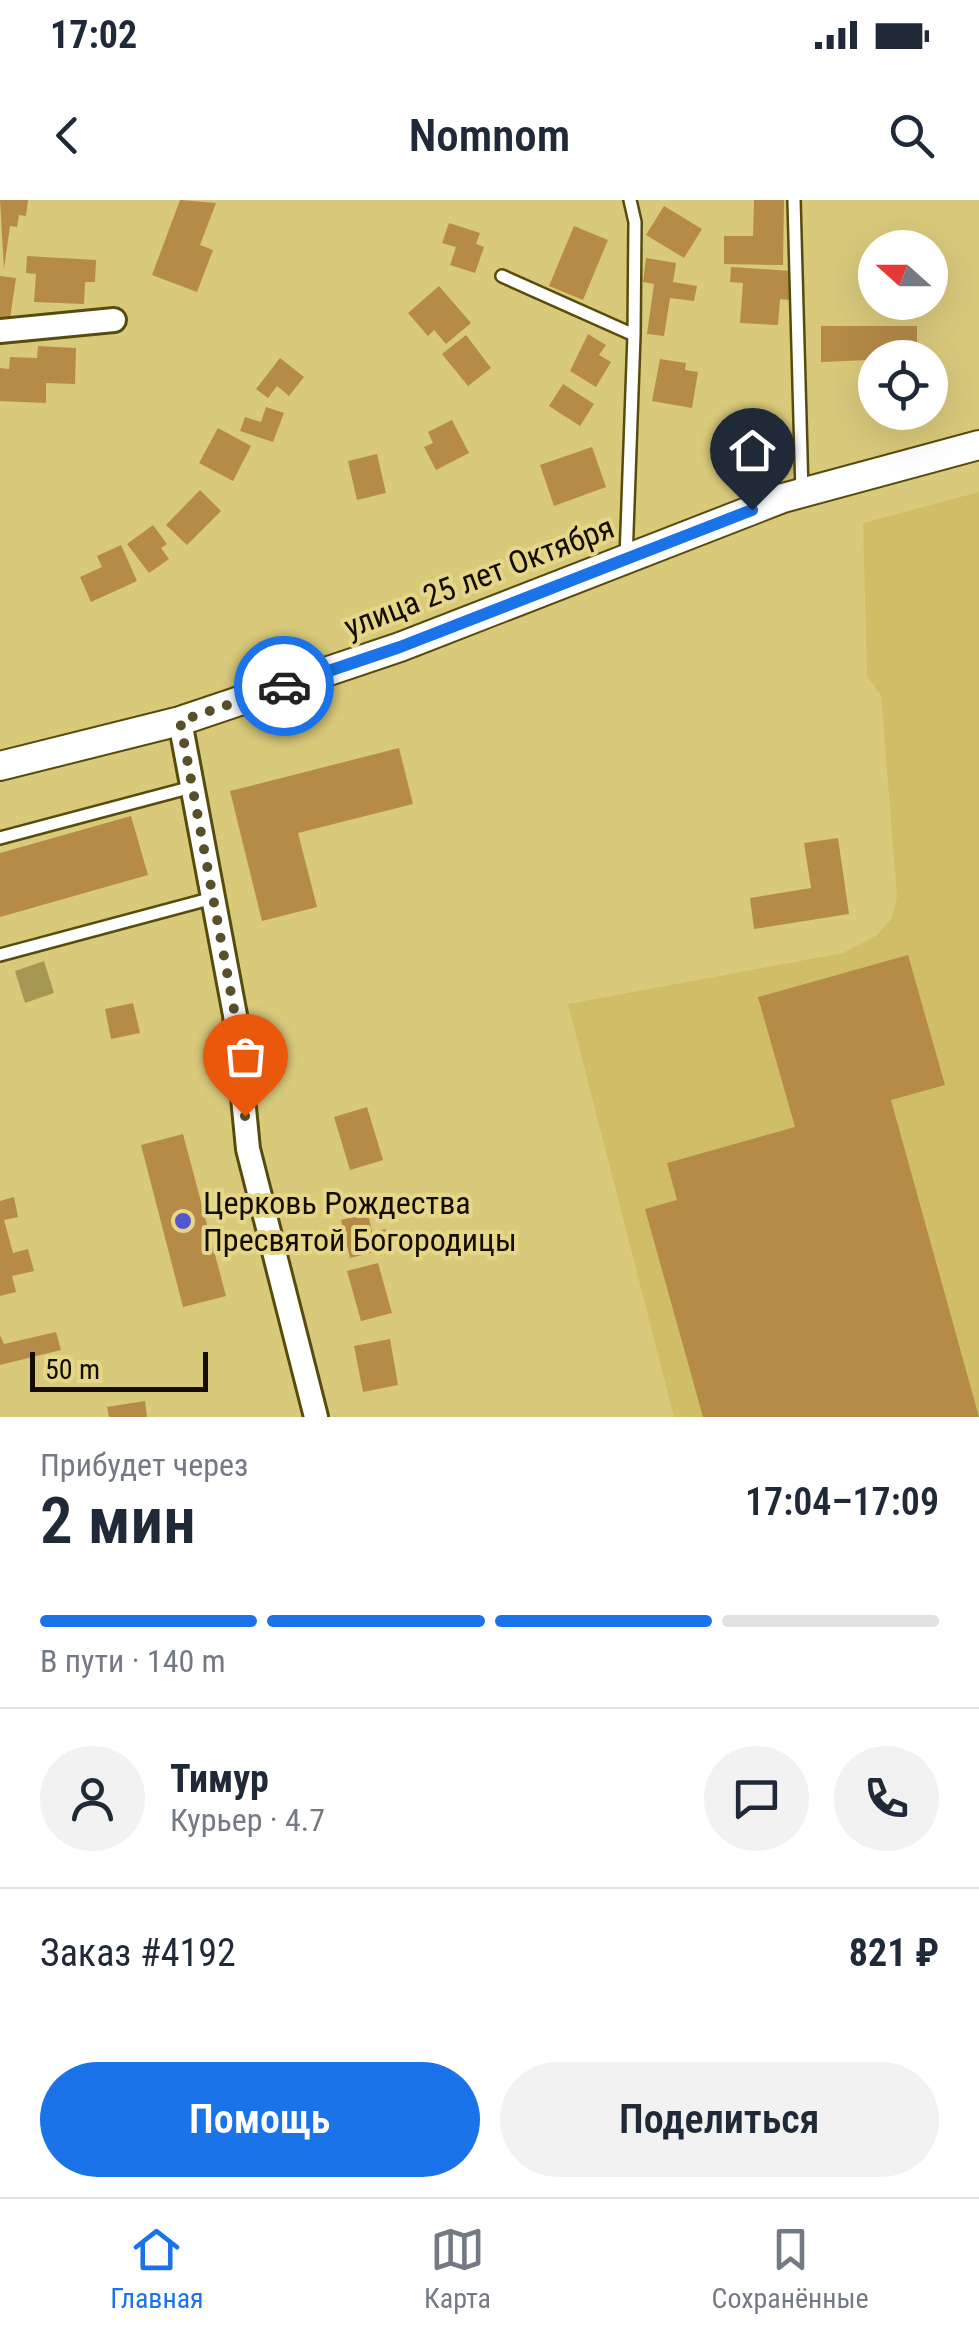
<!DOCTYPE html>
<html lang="ru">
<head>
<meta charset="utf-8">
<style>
	:root { --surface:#fff; --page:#f2f2f3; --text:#1f2937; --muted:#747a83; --line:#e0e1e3; --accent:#1a73e8 }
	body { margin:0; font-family:"Roboto Condensed",sans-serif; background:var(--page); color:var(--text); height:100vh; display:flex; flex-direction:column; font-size:38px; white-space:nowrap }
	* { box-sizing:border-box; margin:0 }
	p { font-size:32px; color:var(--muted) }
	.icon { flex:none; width:55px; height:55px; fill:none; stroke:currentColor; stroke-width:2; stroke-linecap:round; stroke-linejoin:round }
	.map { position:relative; height:1217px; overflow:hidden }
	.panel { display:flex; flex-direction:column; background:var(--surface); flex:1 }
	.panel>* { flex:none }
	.needle { width:65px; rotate:291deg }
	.fabs { position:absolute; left:858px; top:30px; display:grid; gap:20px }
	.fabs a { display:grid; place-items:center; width:90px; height:90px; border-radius:50%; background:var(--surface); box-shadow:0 10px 40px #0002; font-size:50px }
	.scale { position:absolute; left:30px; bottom:25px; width:178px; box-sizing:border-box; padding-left:10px; border:5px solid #120d00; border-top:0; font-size:28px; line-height:35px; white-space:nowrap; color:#120d00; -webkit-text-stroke:8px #e6d688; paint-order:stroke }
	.pin { position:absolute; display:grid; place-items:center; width:85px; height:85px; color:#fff; margin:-102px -42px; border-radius:50% 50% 50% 0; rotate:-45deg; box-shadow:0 0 10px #0007 }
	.pin .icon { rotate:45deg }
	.courier { position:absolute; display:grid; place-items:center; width:100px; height:100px; margin:-50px; border:8px solid #1a73e8; border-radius:50%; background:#fff; color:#222; box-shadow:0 2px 12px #0007 }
	.headline em { font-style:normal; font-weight:600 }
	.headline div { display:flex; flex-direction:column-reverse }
	.headline { display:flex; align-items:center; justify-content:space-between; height:170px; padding:0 40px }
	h1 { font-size:65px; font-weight:600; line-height:75px }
	.bar { display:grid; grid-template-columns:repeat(4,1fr); gap:15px 10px; align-content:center; height:120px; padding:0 40px }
	.bar i { height:12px; border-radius:8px; background:var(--line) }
	.bar .selected { background:var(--accent) }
	.bar p { grid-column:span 4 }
	.line { display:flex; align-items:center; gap:25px; padding:0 40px; border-top:2px solid var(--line) }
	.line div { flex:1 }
	.round { display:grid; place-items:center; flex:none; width:105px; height:105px; border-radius:52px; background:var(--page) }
	.action { display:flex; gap:20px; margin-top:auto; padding:20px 40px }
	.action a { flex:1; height:115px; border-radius:60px; background:var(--accent); color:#fff; font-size:40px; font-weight:600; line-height:115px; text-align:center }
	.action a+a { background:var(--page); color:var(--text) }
	.status { display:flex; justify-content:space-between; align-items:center; height:70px; padding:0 50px; background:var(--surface); direction:ltr }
	.status svg { height:28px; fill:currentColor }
	header { display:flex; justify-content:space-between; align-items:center; height:130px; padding:0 40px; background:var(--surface); font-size:45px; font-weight:600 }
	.dock { display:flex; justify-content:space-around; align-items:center; height:140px; border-top:2px solid var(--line); background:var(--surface); font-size:28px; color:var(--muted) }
	.dock a { display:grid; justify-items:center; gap:5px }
	.dock .selected { color:var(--accent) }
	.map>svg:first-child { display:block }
</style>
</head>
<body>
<div class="status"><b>17:02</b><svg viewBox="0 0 49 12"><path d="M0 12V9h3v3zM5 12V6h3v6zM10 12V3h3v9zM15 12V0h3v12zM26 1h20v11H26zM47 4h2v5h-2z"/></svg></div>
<header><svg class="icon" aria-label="back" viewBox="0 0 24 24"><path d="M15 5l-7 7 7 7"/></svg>Nomnom<svg class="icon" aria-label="search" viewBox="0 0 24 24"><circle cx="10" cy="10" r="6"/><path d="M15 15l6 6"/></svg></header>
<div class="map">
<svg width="979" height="1217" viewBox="0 0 979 1217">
	<rect width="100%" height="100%" fill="#d9c97b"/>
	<!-- built -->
	<path fill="#d0be67" d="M979,292V1217H674L568,804L843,753L877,735L891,719L897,697L881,495L867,476L863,323Z"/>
	<!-- green -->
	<path fill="#a59653" d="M44,761L54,793L25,803L15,771Z"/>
	<!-- building -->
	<path fill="#b58b47" d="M0,0H28L26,16L19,15L17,27L10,26L4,69Z
		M180,0L216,3L200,45L213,50L197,92L152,75Z
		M754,0H784L783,65L724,64V36H753Z
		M664,6L702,29L684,58L646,35Z
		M449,23L480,33L476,44L484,47L475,73L450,65L456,47L442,43Z
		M574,26L608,40L583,100L549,86Z
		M27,56L96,60L95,82H85L84,104L34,102L36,74L26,73Z
		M646,58L676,63L673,82L697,86L694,101L670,98L664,136L647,134L654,84L643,82Z
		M731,67L791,71L789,100L780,99L778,125L740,123L743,83L730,82Z
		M0,76L16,78L9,125L0,123Z
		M439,86L471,123L446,144L434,130L428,136L408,113Z
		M821,126H917V158L821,162Z
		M588,134L606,145L599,155L611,162L596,187L570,171Z
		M466,135L491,168L468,186L442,154Z
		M38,146L76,148L75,184L46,183V203L0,201V168L9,169L10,157L37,158Z
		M280,158L304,177L289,196L277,186L268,198L256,189Z
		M660,159L686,163L685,170L698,172L692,208L652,201Z
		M563,184L594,204L580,226L549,206Z
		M266,207L284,213L273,242L240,231L245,217L261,222Z
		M452,220L469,253L436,270L424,247L433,243L428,232Z
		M218,228L251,246L233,281L199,263Z
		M592,247L606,287L554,306L540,265Z
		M377,254L386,293L357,300L348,261Z
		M200,290L221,311L187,345L166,325Z
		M153,325L167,344L161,348L169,359L149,373L127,344Z
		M121,345L137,381L91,402L80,377L102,367L97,356Z
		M399,548L413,604L298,633L317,707L262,721L230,591Z
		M131,616L148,675L0,717V653Z
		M838,638L849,714L754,729L750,698L811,688L804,643Z
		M908,755L945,885L891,900L979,1217H703L645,1009L677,1000L667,963L795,927L758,797Z
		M133,803L140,833L111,839L105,809Z
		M367,907L383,960L350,970L334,917Z
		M183,934L226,1096L183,1107L141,945Z
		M14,997L18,1017L4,1020L13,1053L28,1049L34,1071L12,1076L16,1092L0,1096V1001Z
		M368,1013L372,1032L386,1029L391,1048L350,1058L341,1020Z
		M378,1063L392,1113L361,1121L347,1071Z
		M56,1132L61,1150L0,1165V1135L4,1144Z
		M390,1139L398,1185L363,1192L354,1146Z
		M145,1201L147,1217H109L107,1207Z"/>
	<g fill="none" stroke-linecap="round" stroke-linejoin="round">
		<!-- service casing -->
		<g stroke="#584c0c" stroke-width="16">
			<path id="service" d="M630,0L635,22L634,135
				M794,0L802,293
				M502,76L634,135L626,359
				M0,638L192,587
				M0,755L213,698"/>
		</g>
		<!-- minor casing -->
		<g stroke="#584c0c" stroke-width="28">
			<path id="minor" d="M0,131L114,120
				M180,521L235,815L248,949L316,1217"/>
		</g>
		<!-- tertiary casing -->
		<g stroke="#584c0c" stroke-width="32">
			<path id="tertiary" d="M0,566L180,521L400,447L783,298L979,245"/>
		</g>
		<!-- service -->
		<use href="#service" stroke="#fff" stroke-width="11"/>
		<!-- minor -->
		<use href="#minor" stroke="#fff" stroke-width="22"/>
		<!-- tertiary -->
		<use href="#tertiary" stroke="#fff" stroke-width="28"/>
	</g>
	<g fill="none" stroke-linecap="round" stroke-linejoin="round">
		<!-- done -->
		<path stroke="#584f2b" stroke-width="10" stroke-dasharray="0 18" d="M245,916L235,815L180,521L284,486"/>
		<!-- route -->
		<path stroke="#1a73e8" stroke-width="12" d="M284,486L400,447L752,310"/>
	</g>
	<!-- markers -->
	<circle fill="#5556cd" stroke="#e6d688" stroke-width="4" cx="183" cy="1021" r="10"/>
	<g text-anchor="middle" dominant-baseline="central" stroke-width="8" stroke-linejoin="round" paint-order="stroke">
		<!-- street labels -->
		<g font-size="32" fill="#120d00" stroke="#e6d688">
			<text transform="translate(479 377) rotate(-21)">улица 25 лет Октября</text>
		</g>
		<!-- poi labels -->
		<g font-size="32" fill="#120d00" stroke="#e6d688" text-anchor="start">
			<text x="203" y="1003">Церковь Рождества<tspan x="203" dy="37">Пресвятой Богородицы</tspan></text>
		</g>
	</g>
</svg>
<div class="fabs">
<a><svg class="needle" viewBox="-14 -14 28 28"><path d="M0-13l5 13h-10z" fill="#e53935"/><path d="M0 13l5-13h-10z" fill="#747a83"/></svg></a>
<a><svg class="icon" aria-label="locate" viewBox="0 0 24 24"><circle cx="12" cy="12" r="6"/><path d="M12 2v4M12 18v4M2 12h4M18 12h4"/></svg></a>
</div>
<div class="scale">50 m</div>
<div class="pin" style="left:245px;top:916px;background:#ea580c"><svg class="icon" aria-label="bag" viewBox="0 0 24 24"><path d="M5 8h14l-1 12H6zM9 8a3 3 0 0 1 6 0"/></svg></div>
<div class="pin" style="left:752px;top:310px;background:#1f2937"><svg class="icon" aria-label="home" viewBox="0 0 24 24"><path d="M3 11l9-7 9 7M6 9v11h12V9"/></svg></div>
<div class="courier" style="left:284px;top:486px"><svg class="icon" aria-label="car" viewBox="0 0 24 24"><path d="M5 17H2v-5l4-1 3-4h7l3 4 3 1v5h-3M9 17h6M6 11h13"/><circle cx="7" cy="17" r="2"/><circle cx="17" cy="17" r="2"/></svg></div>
</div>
<section class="panel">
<div class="headline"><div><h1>2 мин</h1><p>Прибудет через</p></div><em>17:04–17:09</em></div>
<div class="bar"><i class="selected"></i><i class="selected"></i><i class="selected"></i><i></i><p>В пути · 140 m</p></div>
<div class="line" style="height:180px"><a class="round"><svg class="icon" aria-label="person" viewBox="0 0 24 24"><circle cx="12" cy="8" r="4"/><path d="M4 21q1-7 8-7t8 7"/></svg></a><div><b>Тимур</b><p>Курьер · 4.7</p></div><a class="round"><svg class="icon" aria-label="chat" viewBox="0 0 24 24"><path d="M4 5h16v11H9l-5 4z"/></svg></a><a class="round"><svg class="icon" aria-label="phone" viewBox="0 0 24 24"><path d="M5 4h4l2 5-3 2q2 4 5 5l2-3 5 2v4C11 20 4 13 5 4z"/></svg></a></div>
<div class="line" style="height:130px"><div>Заказ #4192</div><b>821 ₽</b></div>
<div class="action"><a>Помощь</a><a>Поделиться</a></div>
</section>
<nav class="dock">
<a class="selected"><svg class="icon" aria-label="home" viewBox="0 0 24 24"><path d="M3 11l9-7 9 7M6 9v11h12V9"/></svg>Главная</a>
<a><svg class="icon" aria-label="map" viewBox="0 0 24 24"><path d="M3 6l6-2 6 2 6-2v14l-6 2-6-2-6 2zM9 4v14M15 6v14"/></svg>Карта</a>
<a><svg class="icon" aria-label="saved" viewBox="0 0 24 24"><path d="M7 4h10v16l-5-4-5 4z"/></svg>Сохранённые</a>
</nav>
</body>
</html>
